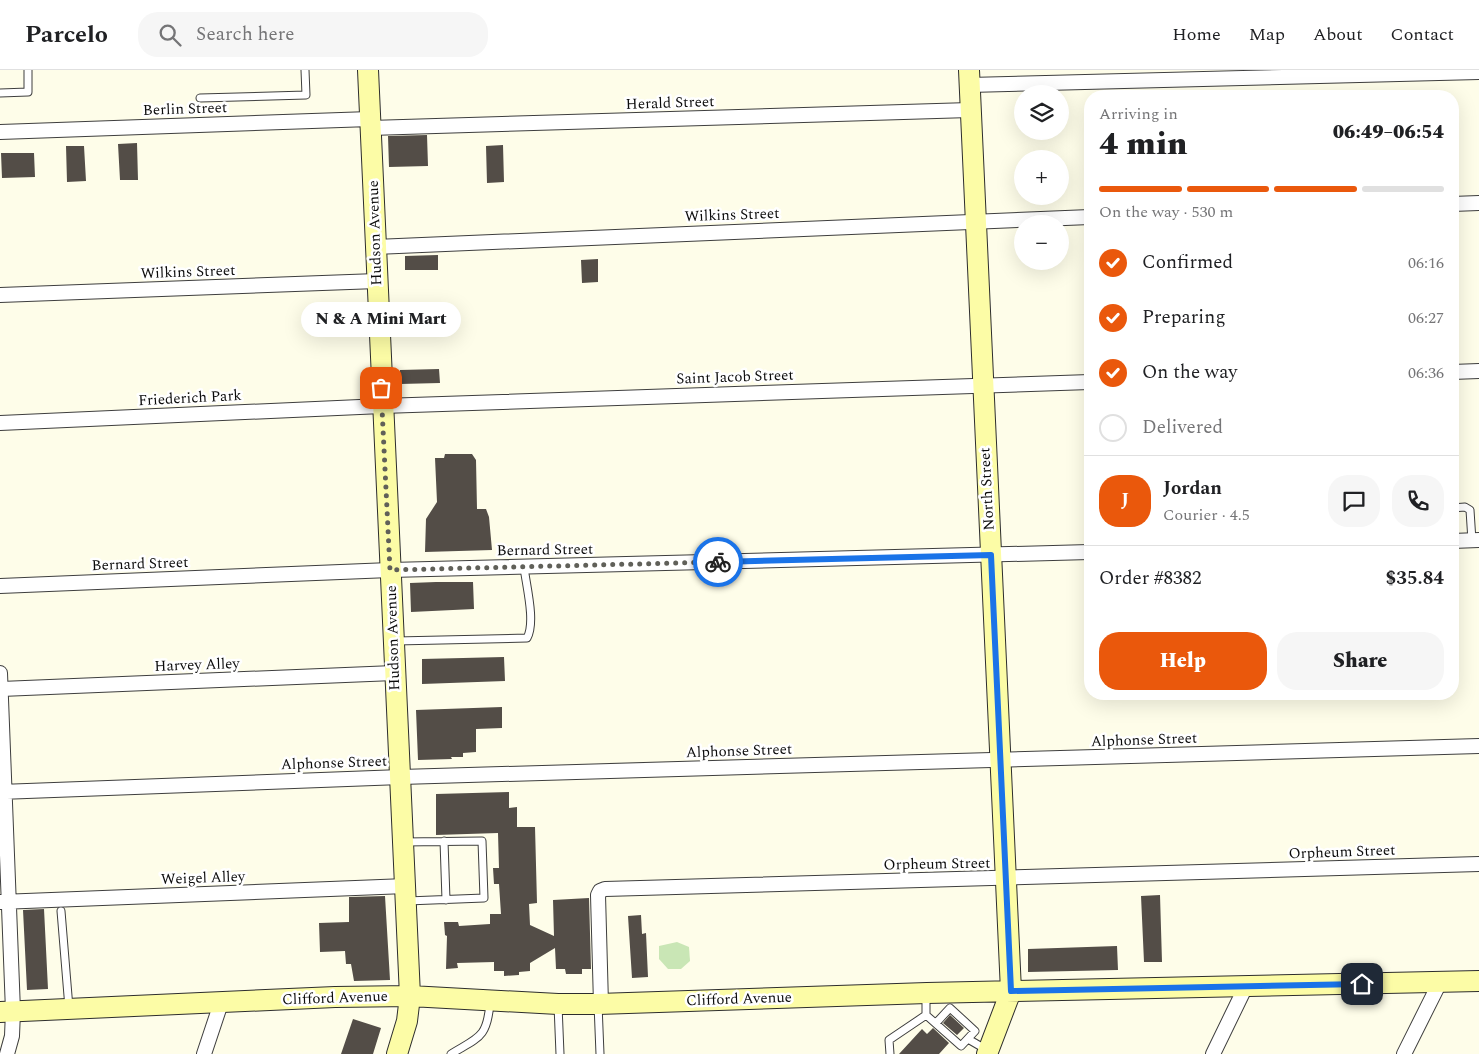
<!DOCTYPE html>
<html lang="en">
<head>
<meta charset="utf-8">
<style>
	:root { --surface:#fff; --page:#f6f6f6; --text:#202124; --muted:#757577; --line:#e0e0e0; --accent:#ea580c }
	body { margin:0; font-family:Spectral,serif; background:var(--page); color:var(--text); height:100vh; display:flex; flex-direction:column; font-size:19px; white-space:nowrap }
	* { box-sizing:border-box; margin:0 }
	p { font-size:16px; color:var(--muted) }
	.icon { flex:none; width:28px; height:28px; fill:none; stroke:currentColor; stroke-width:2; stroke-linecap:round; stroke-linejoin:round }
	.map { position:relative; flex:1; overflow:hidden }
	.sheet { position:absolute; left:1084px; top:20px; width:375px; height:610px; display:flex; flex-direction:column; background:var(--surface); border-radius:20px; box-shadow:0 5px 20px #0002 }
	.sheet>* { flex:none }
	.fabs { position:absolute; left:1014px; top:15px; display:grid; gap:10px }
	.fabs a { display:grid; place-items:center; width:55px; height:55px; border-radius:50%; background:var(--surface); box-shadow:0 5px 20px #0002; font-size:25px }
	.pin { position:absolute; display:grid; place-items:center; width:42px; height:42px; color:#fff; margin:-21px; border-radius:10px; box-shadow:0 2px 8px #0006 }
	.courier { position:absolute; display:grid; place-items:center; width:50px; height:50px; margin:-25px; border:4px solid #1a73e8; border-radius:50%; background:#fff; color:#222; box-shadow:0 1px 6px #0007 }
	.bubble { position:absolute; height:35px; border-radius:18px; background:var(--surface); box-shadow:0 5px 20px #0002; font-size:16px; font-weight:800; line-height:35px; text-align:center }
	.overview em { font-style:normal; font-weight:800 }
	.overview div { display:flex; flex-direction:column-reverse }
	.overview { display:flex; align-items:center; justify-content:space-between; height:85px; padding:0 15px }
	h1 { font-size:32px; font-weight:800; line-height:38px }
	.bar { display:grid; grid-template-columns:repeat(4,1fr); gap:8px 5px; align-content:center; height:60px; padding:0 15px }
	.bar i { height:6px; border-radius:4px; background:var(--line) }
	.bar .active { background:var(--accent) }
	.bar p { grid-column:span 4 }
	.line { display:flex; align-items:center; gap:12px; padding:0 15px; border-top:1px solid var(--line) }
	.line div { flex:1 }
	.round { display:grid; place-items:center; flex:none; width:52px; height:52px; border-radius:20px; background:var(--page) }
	ol { padding:0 15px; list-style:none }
	li { display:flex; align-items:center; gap:15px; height:55px }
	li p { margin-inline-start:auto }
	li .icon { padding:5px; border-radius:50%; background:var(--accent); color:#fff; stroke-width:4 }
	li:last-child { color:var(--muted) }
	li i { width:28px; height:28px; border:2px solid var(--line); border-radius:50% }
	.primary-button { display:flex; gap:10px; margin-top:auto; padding:10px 15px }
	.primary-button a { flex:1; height:58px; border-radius:20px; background:var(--accent); color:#fff; font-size:20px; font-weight:800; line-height:58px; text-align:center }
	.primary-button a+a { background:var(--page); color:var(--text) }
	header { display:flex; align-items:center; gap:30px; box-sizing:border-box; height:70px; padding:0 25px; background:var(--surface); border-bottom:1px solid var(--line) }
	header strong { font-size:24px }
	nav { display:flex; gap:28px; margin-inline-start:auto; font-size:18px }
	.search { width:350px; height:45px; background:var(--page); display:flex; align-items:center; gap:12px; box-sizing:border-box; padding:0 18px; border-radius:20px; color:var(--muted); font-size:19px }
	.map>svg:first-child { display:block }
</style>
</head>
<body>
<header>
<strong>Parcelo</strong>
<div class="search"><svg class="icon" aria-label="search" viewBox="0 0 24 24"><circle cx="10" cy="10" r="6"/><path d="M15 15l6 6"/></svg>Search here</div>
<nav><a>Home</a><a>Map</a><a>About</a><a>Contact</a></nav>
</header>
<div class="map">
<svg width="1479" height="984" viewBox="0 0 1479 984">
	<rect width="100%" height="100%" fill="#fefde9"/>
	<!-- green -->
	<path fill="#c9e6b5" d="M677,872L689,877L690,891L681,899H668L659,889V876Z"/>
	<!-- building -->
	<path fill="#534d47" d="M427,65L428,96L389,97L388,66Z
		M137,73L138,110H120L118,74Z
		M503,75L504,112L487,113L486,76Z
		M66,76H84L86,111L67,112Z
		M1,83H34L35,107L2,108Z
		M438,185V200H405V186Z
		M598,189V212L582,213L581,190Z
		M432,243L433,261H409L408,247H412V244Z
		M439,299L440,313L400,314V300Z
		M445,384H472L476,390L477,439H486L489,447L492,480L425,482L426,449L437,432L435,388H444Z
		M436,512H473L474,539L411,542L410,513Z
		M504,587L505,611L422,614V589Z
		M502,637V658L476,659V682L463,683V687H451L452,689L418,690L416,640Z
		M509,722V738L517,737V757H535L537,833L529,834L530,855L554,866L553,830L589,828L591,899H582V904H566L565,899H556L555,878L530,893V901L519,902V905L504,906V901H494V892L457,893L458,898L446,899L447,866L445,865L444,852H458L459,856L490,854V844H501L499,814H494L493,798H499L498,763L436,765V724Z
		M1160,825L1162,892H1144L1141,826Z
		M385,826L390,910L354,911L351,894H346L345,881L320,882L319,853L349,852V827Z
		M44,839L48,919L27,920L23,840Z
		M641,845L642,864L646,863L648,907L632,908L628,846Z
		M1117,876L1118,900L1028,902V879Z
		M950,945L964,958L957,965L943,953Z
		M353,949L381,958L373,984H341Z
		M933,958L949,973L939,984H899L922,959L927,964Z"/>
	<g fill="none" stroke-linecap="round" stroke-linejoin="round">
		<!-- lane casing -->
		<g stroke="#3e3e3e" stroke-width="9">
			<path id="lane" d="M0,23L28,22V0
				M200,28L306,25L305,0
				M1452,438L1465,437L1470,440L1472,471
				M396,571L527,568C536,552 526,515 524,497
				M444,771L446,830
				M404,772L482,771L484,828L407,831
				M61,841L69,938
				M926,926V945L961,976L975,961L950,938L936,953
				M598,934L600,984
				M558,935L560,984
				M968,969L987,980
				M451,984C479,967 487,968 490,933
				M890,984L889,970L926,945"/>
		</g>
		<!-- street casing -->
		<g stroke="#3e3e3e" stroke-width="16">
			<path id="street" d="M969,15L1479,2
				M370,58L970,40
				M0,62L370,49
				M1452,134L1479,133
				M375,177L1090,147
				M0,225L377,211
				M1452,302L1479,301
				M0,353L382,336L1090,312
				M1452,471L1479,470
				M0,516L390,500L1090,482
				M0,603L13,941L12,966L7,984
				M1,619L394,603
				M0,722L401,707L1479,676
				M0,832L406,816
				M601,934L598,825L600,821L605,819L1479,794
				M204,984L221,933
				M1213,984L1246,916
				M1404,984L1440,912"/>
		</g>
		<!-- secondary casing -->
		<g stroke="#2d2d2d" stroke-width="22">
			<path id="secondary" d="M368,0L410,926L407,951L397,984
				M969,0L1011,921L987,984
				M0,942L335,927L410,926L558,934H598L927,923L1479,911"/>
		</g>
		<!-- lane -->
		<use href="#lane" stroke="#fff" stroke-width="7"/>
		<!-- street -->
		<use href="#street" stroke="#fff" stroke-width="14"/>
		<!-- secondary -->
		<use href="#secondary" stroke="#fcfca6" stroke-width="20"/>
	</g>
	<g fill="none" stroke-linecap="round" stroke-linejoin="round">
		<!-- done -->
		<path stroke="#606059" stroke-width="5" stroke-dasharray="0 9" d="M381,318L390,500L718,492"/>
		<!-- route -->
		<path stroke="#1a73e8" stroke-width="6" d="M718,492L991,485L1011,921L1362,914"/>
	</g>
	<g text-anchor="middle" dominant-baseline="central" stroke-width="5" stroke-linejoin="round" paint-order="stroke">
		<!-- street labels -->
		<g font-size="15" fill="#0b0b0b" stroke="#fff">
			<text transform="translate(670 33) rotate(-2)">Herald Street</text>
			<text transform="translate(185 39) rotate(-2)">Berlin Street</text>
			<text transform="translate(732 145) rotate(-2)">Wilkins Street</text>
			<text transform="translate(375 163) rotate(-92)">Hudson Avenue</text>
			<text transform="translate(188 202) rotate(-2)">Wilkins Street</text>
			<text transform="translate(735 307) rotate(-2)">Saint Jacob Street</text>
			<text transform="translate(190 328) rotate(-3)">Friederich Park</text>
			<text transform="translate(987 419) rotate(-93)">North Street</text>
			<text transform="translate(545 480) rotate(-1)">Bernard Street</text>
			<text transform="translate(140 494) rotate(-2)">Bernard Street</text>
			<text transform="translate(393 568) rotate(-92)">Hudson Avenue</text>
			<text transform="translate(197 595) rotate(-2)">Harvey Alley</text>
			<text transform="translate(1144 670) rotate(-2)">Alphonse Street</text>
			<text transform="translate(739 681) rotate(-2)">Alphonse Street</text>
			<text transform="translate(334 693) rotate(-2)">Alphonse Street</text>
			<text transform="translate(1342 782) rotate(-2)">Orpheum Street</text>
			<text transform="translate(937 794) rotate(-1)">Orpheum Street</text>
			<text transform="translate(203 808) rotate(-2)">Weigel Alley</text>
			<text transform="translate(335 928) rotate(-2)">Clifford Avenue</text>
			<text transform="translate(739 929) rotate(-2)">Clifford Avenue</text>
		</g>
	</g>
</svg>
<div class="fabs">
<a><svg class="icon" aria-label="layers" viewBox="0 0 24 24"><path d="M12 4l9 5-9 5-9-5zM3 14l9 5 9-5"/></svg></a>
<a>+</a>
<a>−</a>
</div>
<div class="pin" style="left:381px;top:318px;background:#ea580c"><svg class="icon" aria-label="bag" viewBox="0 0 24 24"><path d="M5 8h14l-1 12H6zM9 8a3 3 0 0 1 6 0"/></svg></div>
<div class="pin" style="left:1362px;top:914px;background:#1f2937"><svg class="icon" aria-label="home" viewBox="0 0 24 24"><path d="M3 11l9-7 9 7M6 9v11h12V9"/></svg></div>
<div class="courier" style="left:718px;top:492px"><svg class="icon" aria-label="bike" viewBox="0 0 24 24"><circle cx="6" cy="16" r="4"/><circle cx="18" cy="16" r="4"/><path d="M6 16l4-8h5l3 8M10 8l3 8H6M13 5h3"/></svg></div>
<div class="bubble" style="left:301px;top:232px;width:160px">N &amp; A Mini Mart</div>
<section class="sheet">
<div class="overview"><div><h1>4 min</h1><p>Arriving in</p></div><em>06:49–06:54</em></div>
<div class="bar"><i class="active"></i><i class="active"></i><i class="active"></i><i></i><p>On the way · 530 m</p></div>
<ol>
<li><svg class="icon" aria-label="check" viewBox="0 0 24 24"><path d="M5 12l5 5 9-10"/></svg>Confirmed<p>06:16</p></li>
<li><svg class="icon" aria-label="check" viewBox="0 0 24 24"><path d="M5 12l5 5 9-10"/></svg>Preparing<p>06:27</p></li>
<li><svg class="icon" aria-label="check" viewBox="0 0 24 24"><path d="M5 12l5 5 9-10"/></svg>On the way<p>06:36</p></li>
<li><i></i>Delivered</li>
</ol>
<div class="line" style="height:90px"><b class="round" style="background:var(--accent);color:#fff">J</b><div><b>Jordan</b><p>Courier · 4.5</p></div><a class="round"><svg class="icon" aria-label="chat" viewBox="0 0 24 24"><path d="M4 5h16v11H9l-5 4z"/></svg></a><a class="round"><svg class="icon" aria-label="phone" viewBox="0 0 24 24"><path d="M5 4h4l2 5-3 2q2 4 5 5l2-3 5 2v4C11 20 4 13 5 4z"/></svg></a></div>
<div class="line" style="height:65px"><div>Order #8382</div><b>$35.84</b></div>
<div class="primary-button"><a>Help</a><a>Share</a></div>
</section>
</div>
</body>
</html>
